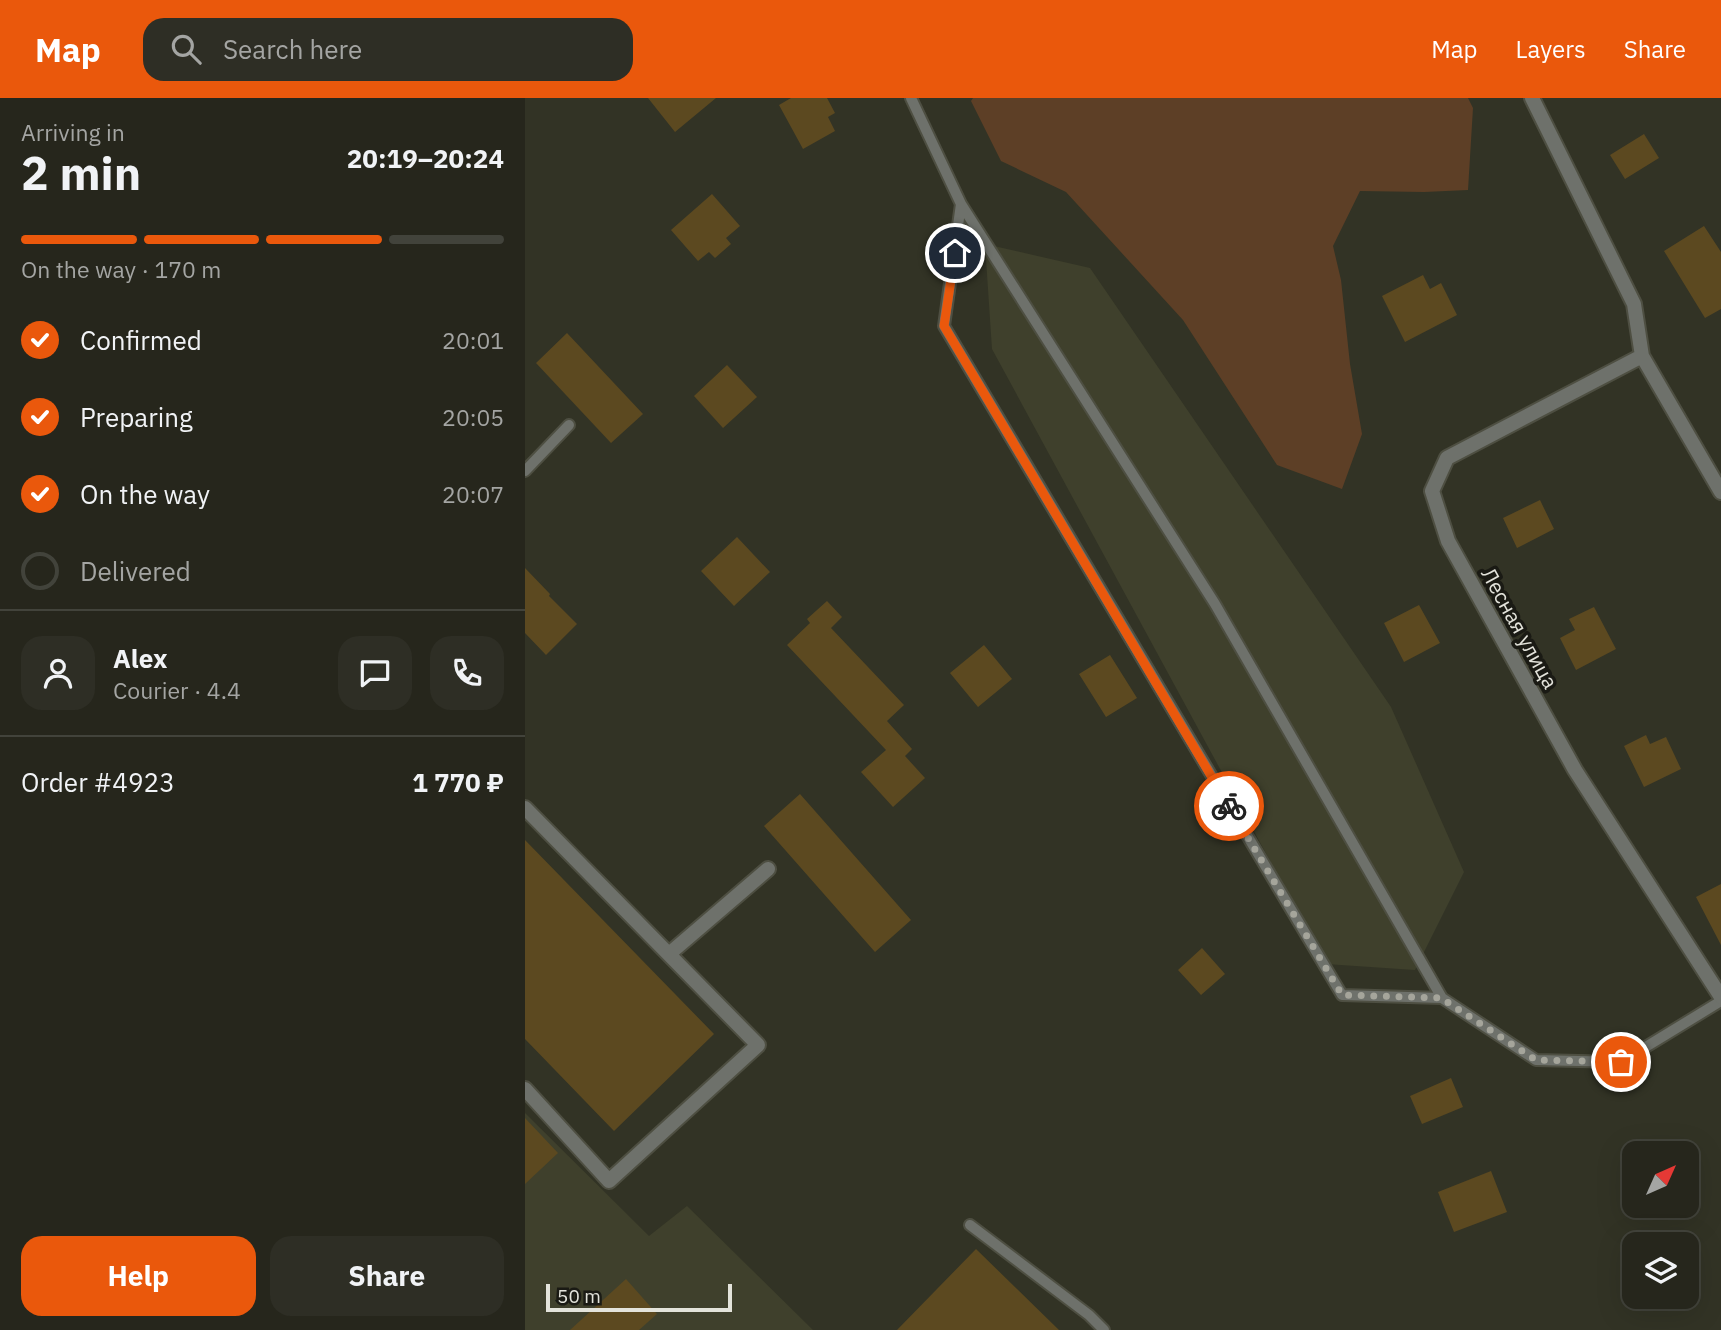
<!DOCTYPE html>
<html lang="en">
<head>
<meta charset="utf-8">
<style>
	:root { --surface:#26261c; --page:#2e2e25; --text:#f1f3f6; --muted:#a4a5a3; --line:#42433b; --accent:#ea580c }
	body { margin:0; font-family:"IBM Plex Sans",sans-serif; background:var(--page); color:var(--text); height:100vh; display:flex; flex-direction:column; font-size:26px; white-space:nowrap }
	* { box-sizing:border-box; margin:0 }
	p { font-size:23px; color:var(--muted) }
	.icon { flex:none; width:38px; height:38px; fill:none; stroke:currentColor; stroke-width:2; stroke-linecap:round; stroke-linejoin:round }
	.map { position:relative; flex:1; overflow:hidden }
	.side { display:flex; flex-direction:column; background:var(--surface); width:525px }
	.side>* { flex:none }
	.needle { width:46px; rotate:45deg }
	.fabs { position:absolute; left:1097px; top:1043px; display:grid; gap:14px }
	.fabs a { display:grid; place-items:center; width:77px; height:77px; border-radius:14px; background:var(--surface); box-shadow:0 7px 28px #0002,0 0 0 2px var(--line); font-size:35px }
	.scale { position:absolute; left:21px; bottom:18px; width:186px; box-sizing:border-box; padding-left:7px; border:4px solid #e3e3db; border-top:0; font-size:19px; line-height:24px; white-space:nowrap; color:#e3e3db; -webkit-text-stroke:5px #1a1a14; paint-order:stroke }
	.pin { position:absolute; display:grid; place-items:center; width:60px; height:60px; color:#fff; margin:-30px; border:4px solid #fff; border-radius:50%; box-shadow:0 2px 7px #0007 }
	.courier { position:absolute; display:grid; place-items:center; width:70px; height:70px; margin:-35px; border:5px solid #ea580c; border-radius:50%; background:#fff; color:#222; box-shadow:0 2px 9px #0007 }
	.head em { font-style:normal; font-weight:700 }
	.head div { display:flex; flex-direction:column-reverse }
	.head { display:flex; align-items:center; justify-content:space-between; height:119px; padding:0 21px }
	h1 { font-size:46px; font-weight:700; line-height:52px }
	.bar { display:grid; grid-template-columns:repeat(4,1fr); gap:10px 7px; align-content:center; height:84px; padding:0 21px }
	.bar i { height:9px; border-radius:5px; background:var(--line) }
	.bar .current { background:var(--accent) }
	.bar p { grid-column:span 4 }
	.line { display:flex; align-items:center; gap:18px; padding:0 21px; border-top:2px solid var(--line) }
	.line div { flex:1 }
	.round { display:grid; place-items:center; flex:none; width:74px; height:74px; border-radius:21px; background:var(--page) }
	ol { padding:0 21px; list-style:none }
	li { display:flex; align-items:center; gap:21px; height:77px }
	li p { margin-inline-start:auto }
	li .icon { padding:7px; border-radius:50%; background:var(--accent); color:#fff; stroke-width:4 }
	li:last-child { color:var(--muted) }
	li i { width:38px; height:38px; border:4px solid var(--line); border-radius:50% }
	.action { display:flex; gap:14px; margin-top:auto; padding:14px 21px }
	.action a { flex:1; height:80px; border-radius:21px; background:var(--accent); color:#fff; font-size:28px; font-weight:700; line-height:80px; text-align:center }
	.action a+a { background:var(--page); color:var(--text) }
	header { display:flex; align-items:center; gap:42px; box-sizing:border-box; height:98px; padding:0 35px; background:var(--accent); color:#fff }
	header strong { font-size:33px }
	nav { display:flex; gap:38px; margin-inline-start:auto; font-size:24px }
	.search { width:490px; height:63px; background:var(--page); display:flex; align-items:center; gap:18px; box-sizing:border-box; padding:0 24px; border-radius:21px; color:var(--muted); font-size:26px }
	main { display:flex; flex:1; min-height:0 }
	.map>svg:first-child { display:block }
</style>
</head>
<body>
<header>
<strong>Map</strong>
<div class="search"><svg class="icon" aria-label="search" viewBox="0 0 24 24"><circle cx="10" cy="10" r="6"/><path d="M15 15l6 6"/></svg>Search here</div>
<nav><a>Map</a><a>Layers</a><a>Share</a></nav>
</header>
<main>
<section class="side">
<div class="head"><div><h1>2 min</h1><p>Arriving in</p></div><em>20:19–20:24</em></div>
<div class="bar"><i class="current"></i><i class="current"></i><i class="current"></i><i></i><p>On the way · 170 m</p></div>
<ol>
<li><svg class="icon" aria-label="check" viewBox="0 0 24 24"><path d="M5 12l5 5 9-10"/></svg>Confirmed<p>20:01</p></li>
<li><svg class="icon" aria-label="check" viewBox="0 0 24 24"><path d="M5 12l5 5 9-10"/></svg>Preparing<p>20:05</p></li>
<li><svg class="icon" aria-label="check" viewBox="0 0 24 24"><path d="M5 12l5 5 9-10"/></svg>On the way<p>20:07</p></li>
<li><i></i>Delivered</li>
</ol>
<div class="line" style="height:126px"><a class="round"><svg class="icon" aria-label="person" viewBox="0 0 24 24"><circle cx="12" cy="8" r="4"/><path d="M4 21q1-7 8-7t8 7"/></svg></a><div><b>Alex</b><p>Courier · 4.4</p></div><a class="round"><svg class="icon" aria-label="chat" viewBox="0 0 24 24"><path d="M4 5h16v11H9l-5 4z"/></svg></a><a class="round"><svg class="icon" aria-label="phone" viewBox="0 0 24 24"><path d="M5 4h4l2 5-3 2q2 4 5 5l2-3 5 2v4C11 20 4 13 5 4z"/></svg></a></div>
<div class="line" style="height:91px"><div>Order #4923</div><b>1 770 ₽</b></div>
<div class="action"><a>Help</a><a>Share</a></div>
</section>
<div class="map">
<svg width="1196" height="1232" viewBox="0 0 1196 1232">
	<rect width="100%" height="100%" fill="#323325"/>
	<!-- built -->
	<path fill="#3f402c" d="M460,146L565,170L866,609L939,774L890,872L801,866L467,251Z
		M0,1015L124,1138L162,1108L288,1232H0Z"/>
	<!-- green -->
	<path fill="#5d3f26" d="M448,0H943L948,10L943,92L899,94L835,93L808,148L816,182L825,266L837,336L817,391L752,367L658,222L541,94L476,63L446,3Z"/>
	<!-- building -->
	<path fill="#5c4920" d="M123,0H191L150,34Z
		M266,0H302L310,15L303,19L310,33L278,51L254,7Z
		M1119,36L1134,60L1100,81L1085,57Z
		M187,96L215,128L201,140L206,146L190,160L184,154L173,163L146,132Z
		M1179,128L1196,154V211L1180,220L1139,153Z
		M898,177L905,191L916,185L932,217L880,244L857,198Z
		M42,235L118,316L86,345L11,265Z
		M202,267L232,299L198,330L169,298Z
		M1015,402L1029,431L992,450L978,420Z
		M212,439L245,474L209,508L176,473Z
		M0,470L25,496L24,498L52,526L21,557L0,535Z
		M302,503L317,519L306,530L379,607L362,623L387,651L380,658L400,680L368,709L336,674L361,652L262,547L285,525L282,521Z
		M894,507L915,545L879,564L859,525Z
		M1069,509L1091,551L1051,572L1035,540L1050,532L1044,521Z
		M459,547L487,581L453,609L425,575Z
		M585,557L612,600L581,619L554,576Z
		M1121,637L1125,646L1141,639L1156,671L1119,689L1099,648Z
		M275,696L386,822L350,854L239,728Z
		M0,742L189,936L89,1033L0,941Z
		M1196,786V847L1171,799Z
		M677,850L700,876L676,897L653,872Z
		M926,980L938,1009L897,1026L885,998Z
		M0,1020L33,1055L0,1086Z
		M966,1073L982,1114L929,1134L913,1094Z
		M451,1151L534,1232H372Z
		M101,1181L132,1216L114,1232H45Z"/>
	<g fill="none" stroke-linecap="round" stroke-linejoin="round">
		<!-- service casing -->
		<g stroke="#4e4f42" stroke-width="14">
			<path id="service" d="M386,0L436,106L419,228L817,897L917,900L1011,962L1096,964L1196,903
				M436,106L690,506L917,900
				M0,373L44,327
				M445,1127L564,1217L579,1232"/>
		</g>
		<!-- minor casing -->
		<g stroke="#4e4f42" stroke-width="18">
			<path id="minor" d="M1007,0L1109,206L1117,258L922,360L907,393L923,443L1050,672L1196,899
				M1117,258L1196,394
				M0,710L233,947L84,1083L0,991
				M144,856L243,771"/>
		</g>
		<!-- service -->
		<use href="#service" stroke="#6e716b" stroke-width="10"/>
		<!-- minor -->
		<use href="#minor" stroke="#6e716b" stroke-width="14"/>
	</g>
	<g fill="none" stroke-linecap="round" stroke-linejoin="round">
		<!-- done -->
		<path stroke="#a5a59b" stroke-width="7" stroke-dasharray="0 12.6" d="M704,708L817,897L916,900L1011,962L1096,964"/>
		<!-- route -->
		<path stroke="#ea580c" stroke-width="9" d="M430,155L419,228L704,708"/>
	</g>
	<g text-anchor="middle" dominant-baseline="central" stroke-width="7" stroke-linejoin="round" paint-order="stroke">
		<!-- street labels -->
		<g font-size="21" fill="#e3e3db" stroke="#1a1a14">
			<text transform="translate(995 530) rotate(61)">Лесная улица</text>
		</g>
	</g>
</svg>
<div class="fabs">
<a><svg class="needle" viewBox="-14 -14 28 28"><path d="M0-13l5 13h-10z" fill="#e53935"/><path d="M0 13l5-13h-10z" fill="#a4a5a3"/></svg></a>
<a><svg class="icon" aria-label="layers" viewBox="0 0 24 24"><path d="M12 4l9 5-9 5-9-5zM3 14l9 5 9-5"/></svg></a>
</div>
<div class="scale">50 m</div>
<div class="pin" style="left:1096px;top:964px;background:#ea580c"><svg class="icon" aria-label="bag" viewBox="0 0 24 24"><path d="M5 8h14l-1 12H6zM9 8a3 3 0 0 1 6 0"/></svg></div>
<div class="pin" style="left:430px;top:155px;background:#1f2937"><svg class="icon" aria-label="home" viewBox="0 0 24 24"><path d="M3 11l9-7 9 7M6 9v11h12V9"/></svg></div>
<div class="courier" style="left:704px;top:708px"><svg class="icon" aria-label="bike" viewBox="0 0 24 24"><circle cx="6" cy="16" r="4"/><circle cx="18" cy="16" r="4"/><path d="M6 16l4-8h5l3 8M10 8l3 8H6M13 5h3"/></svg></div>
</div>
</main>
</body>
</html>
